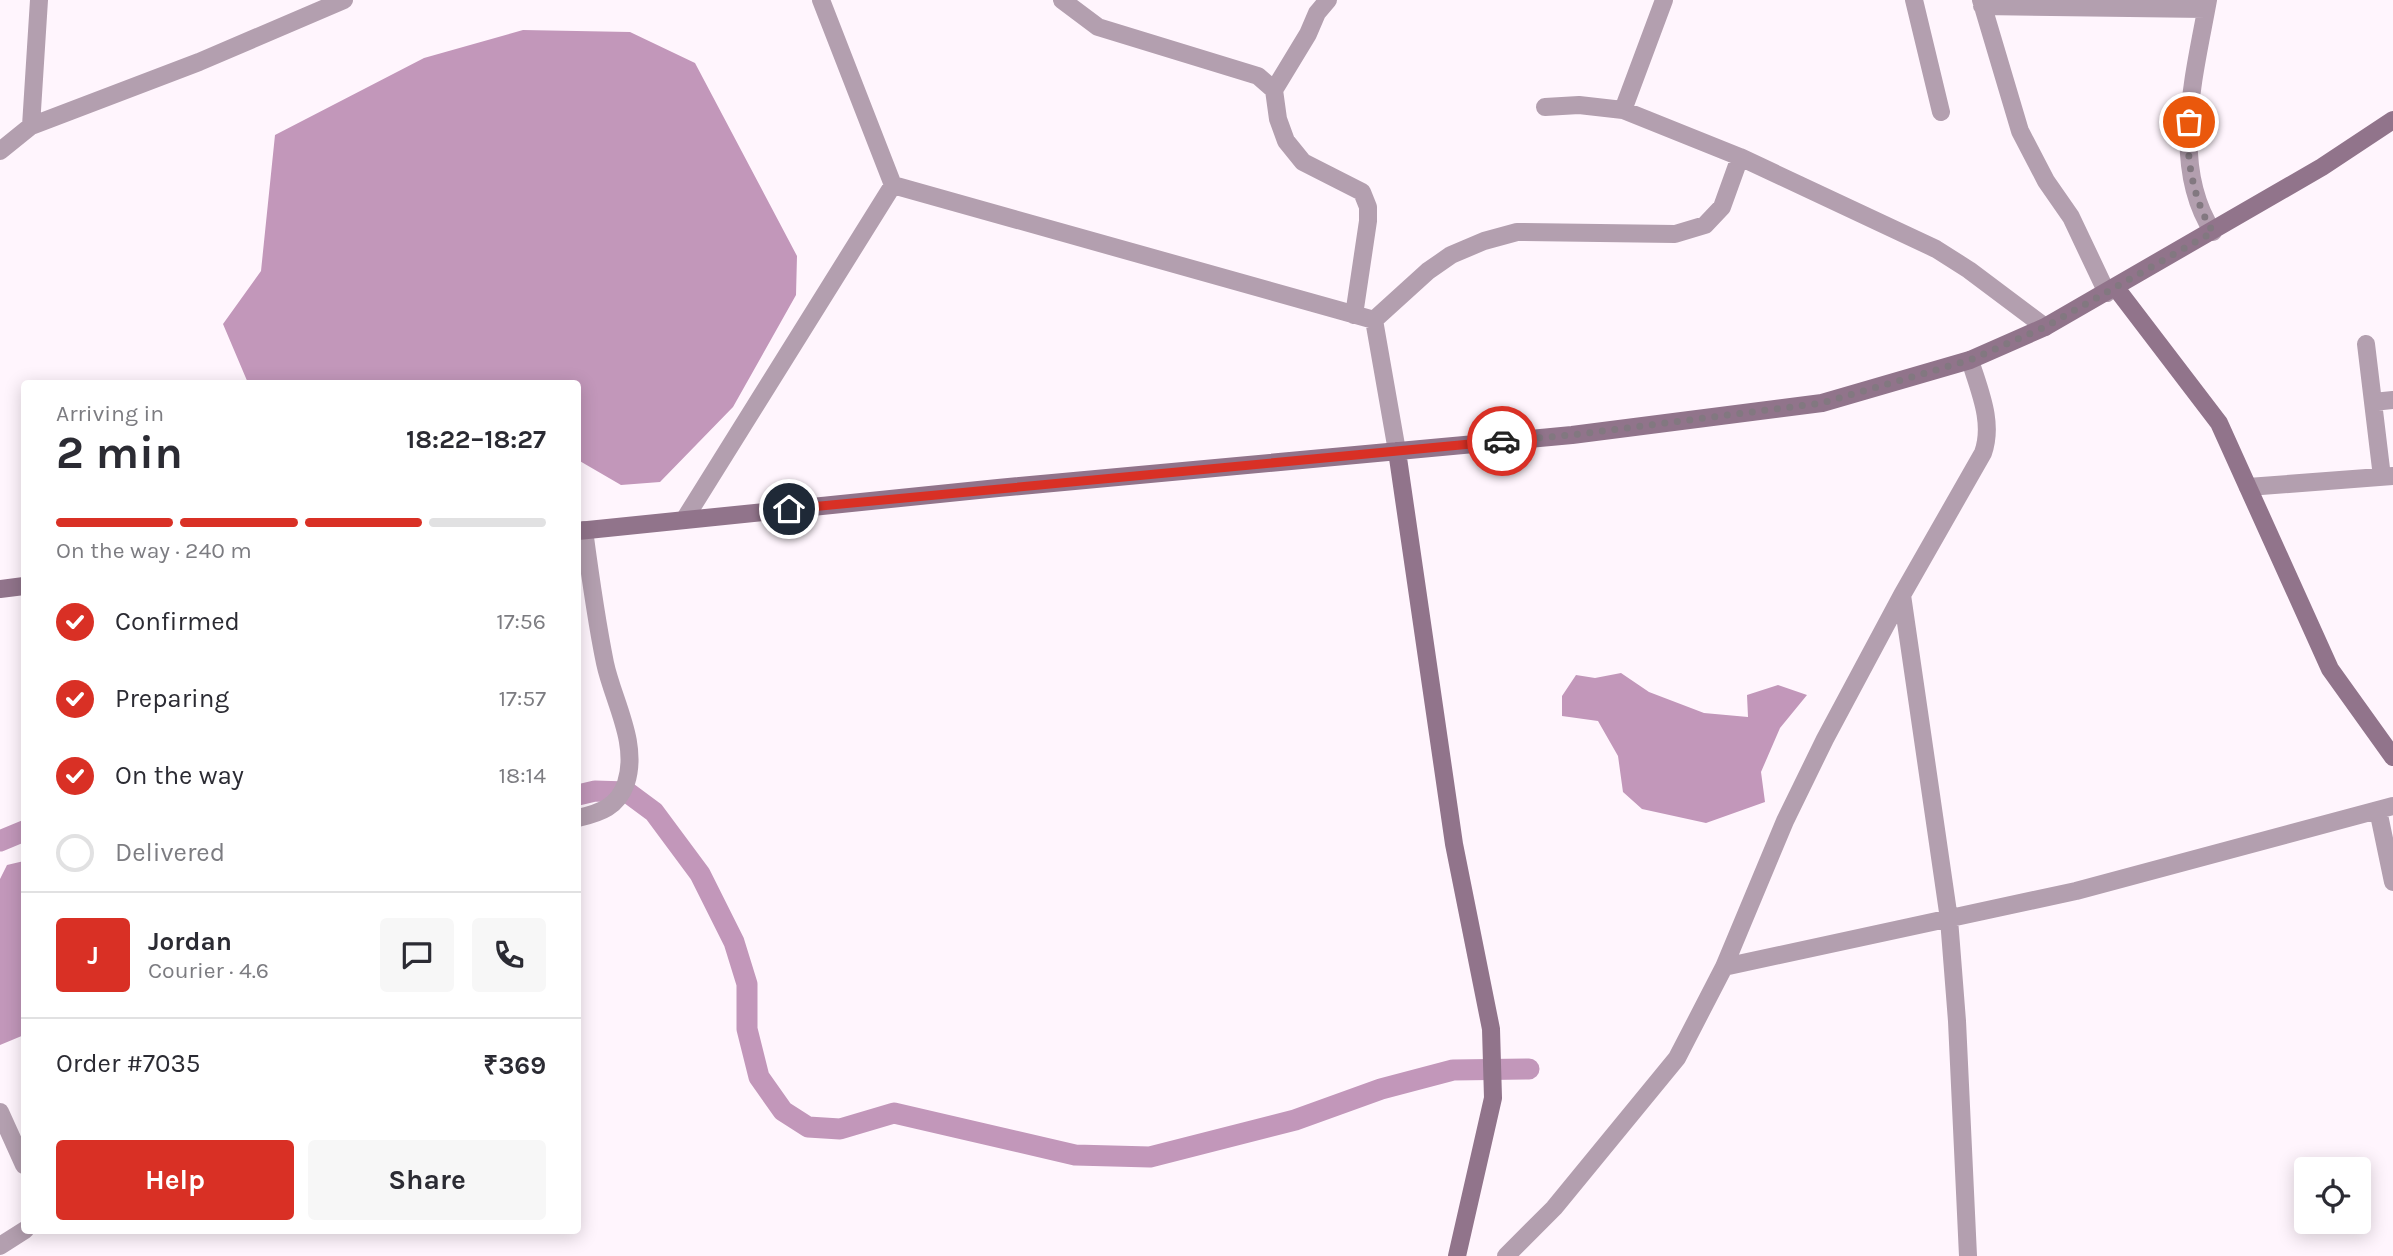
<!DOCTYPE html>
<html lang="en">
<head>
<meta charset="utf-8">
<style>
	:root { --surface:#fff; --page:#f7f7f7; --text:#2b2b33; --muted:#7c7c81; --line:#e1e1e2; --accent:#d93025 }
	body { margin:0; font-family:Karla,sans-serif; background:var(--page); color:var(--text); height:100vh; display:flex; flex-direction:column; font-size:26px; white-space:nowrap }
	* { box-sizing:border-box; margin:0 }
	p { font-size:23px; color:var(--muted) }
	.icon { flex:none; width:38px; height:38px; fill:none; stroke:currentColor; stroke-width:2; stroke-linecap:round; stroke-linejoin:round }
	.map { position:relative; flex:1; overflow:hidden }
	.side { position:absolute; left:21px; top:380px; width:560px; height:854px; display:flex; flex-direction:column; background:var(--surface); border-radius:7px; box-shadow:0 4px 18px #0003 }
	.side>* { flex:none }
	.tools { position:absolute; left:2294px; top:1157px; display:grid; gap:14px }
	.tools a { display:grid; place-items:center; width:77px; height:77px; border-radius:7px; background:var(--surface); box-shadow:0 4px 18px #0003; font-size:35px }
	.pin { position:absolute; display:grid; place-items:center; width:60px; height:60px; color:#fff; margin:-30px; border:4px solid #fff; border-radius:50%; box-shadow:0 2px 7px #0007 }
	.courier { position:absolute; display:grid; place-items:center; width:70px; height:70px; margin:-35px; border:5px solid #d93025; border-radius:50%; background:#fff; color:#222; box-shadow:0 2px 9px #0007 }
	.head em { font-style:normal; font-weight:700 }
	.head div { display:flex; flex-direction:column-reverse }
	.head { display:flex; align-items:center; justify-content:space-between; height:119px; padding:0 35px }
	h1 { font-size:46px; font-weight:700; line-height:52px }
	.bar { display:grid; grid-template-columns:repeat(4,1fr); gap:10px 7px; align-content:center; height:84px; padding:0 35px }
	.bar i { height:9px; border-radius:5px; background:var(--line) }
	.bar .on { background:var(--accent) }
	.bar p { grid-column:span 4 }
	.line { display:flex; align-items:center; gap:18px; padding:0 35px; border-top:2px solid var(--line) }
	.line div { flex:1 }
	.round { display:grid; place-items:center; flex:none; width:74px; height:74px; border-radius:7px; background:var(--page) }
	ol { padding:0 35px; list-style:none }
	li { display:flex; align-items:center; gap:21px; height:77px }
	li p { margin-inline-start:auto }
	li .icon { padding:7px; border-radius:50%; background:var(--accent); color:#fff; stroke-width:4 }
	li:last-child { color:var(--muted) }
	li i { width:38px; height:38px; border:4px solid var(--line); border-radius:50% }
	.button { display:flex; gap:14px; margin-top:auto; padding:14px 35px }
	.button a { flex:1; height:80px; border-radius:7px; background:var(--accent); color:#fff; font-size:28px; font-weight:700; line-height:80px; text-align:center }
	.button a+a { background:var(--page); color:var(--text) }
	.map>svg:first-child { display:block }
</style>
</head>
<body>
<div class="map">
<svg width="2393" height="1256" viewBox="0 0 2393 1256">
	<rect width="100%" height="100%" fill="#fff5fd"/>
	<!-- water -->
	<path fill="#c297ba" d="M523,30L630,32L695,63L797,256L796,295L733,407L660,482L621,485L578,460V383H248L223,324L261,271L275,135L424,58Z
		M1621,673L1649,692L1704,713L1748,717L1747,695L1778,685L1807,695L1780,728L1761,772L1765,802L1706,823L1642,809L1623,792L1618,756L1598,721L1562,716V696L1576,675L1595,678Z
		M24,861V1035L0,1045V879L7,865Z"/>
	<g fill="none" stroke-linecap="round" stroke-linejoin="round">
		<!-- canal -->
		<path stroke="#c297ba" stroke-width="21" d="M578,795L595,791L627,792L654,812L700,874L734,942L747,984V1029L759,1077L783,1111L808,1127L840,1129L894,1113L1075,1155L1150,1157L1295,1120L1381,1089L1453,1070L1529,1069
			M0,841L24,831"/>
		<!-- street -->
		<path stroke="#b39faf" stroke-width="18" d="M821,0L893,185L1374,320L1397,451
			M1062,0L1098,27L1258,76L1274,90L1278,119L1286,141L1303,162L1362,192L1368,207V221L1354,315
			M1914,0L1941,112
			M1981,0L2020,131L2046,181L2071,217L2107,293
			M2208,0C2195,73 2169,165 2213,232
			M1982,6L2206,9
			M1274,90L1308,34L1317,13L1328,0
			M1545,107L1579,105L1623,110L1740,157L1936,249L1969,270L2045,327
			M1623,110L1664,0
			M31,126L199,62L344,0
			M0,151L31,126L39,0
			M1374,320L1428,271L1451,255L1484,241L1517,232L1675,234L1705,225L1722,207L1740,157
			M2366,344L2382,477
			M2373,402L2393,400
			M2248,487L2393,476
			M684,520L893,185
			M1902,595L1949,919L1957,1021L1968,1256
			M2378,810L2393,882
			M578,818C600,813 618,807 626,783C639,743 613,701 605,663C596,619 590,575 584,530
			M1724,967L2076,891L2393,806
			M0,1112L24,1165
			M0,1246L25,1230
			M1506,1256L1554,1208L1677,1058L1724,967L1785,821L1825,739L1902,595L1983,453C1994,422 1979,390 1970,360"/>
		<!-- secondary -->
		<path stroke="#91748b" stroke-width="18" d="M2116,288L2219,423L2330,669L2393,757
			M1397,451L1454,844L1491,1029L1493,1098L1457,1256
			M578,531L998,488L1572,435L1822,403L1970,360L2045,327L2322,167L2393,120
			M0,589L24,586"/>
	</g>
	<g fill="none" stroke-linecap="round" stroke-linejoin="round">
		<!-- done -->
		<path stroke="#827880" stroke-width="7" stroke-dasharray="0 12.6" d="M1502,441L1572,435L1822,403L1970,360L2045,327L2213,232C2194,202 2185,157 2189,122"/>
		<!-- route -->
		<path stroke="#d93025" stroke-width="9" d="M789,509L1502,441"/>
	</g>
</svg>
<div class="tools">
<a><svg class="icon" aria-label="locate" viewBox="0 0 24 24"><circle cx="12" cy="12" r="6"/><path d="M12 2v4M12 18v4M2 12h4M18 12h4"/></svg></a>
</div>
<div class="pin" style="left:2189px;top:122px;background:#ea580c"><svg class="icon" aria-label="bag" viewBox="0 0 24 24"><path d="M5 8h14l-1 12H6zM9 8a3 3 0 0 1 6 0"/></svg></div>
<div class="pin" style="left:789px;top:509px;background:#1f2937"><svg class="icon" aria-label="home" viewBox="0 0 24 24"><path d="M3 11l9-7 9 7M6 9v11h12V9"/></svg></div>
<div class="courier" style="left:1502px;top:441px"><svg class="icon" aria-label="car" viewBox="0 0 24 24"><path d="M5 17H2v-5l4-1 3-4h7l3 4 3 1v5h-3M9 17h6M6 11h13"/><circle cx="7" cy="17" r="2"/><circle cx="17" cy="17" r="2"/></svg></div>
<section class="side">
<div class="head"><div><h1>2 min</h1><p>Arriving in</p></div><em>18:22–18:27</em></div>
<div class="bar"><i class="on"></i><i class="on"></i><i class="on"></i><i></i><p>On the way · 240 m</p></div>
<ol>
<li><svg class="icon" aria-label="check" viewBox="0 0 24 24"><path d="M5 12l5 5 9-10"/></svg>Confirmed<p>17:56</p></li>
<li><svg class="icon" aria-label="check" viewBox="0 0 24 24"><path d="M5 12l5 5 9-10"/></svg>Preparing<p>17:57</p></li>
<li><svg class="icon" aria-label="check" viewBox="0 0 24 24"><path d="M5 12l5 5 9-10"/></svg>On the way<p>18:14</p></li>
<li><i></i>Delivered</li>
</ol>
<div class="line" style="height:126px"><b class="round" style="background:var(--accent);color:#fff">J</b><div><b>Jordan</b><p>Courier · 4.6</p></div><a class="round"><svg class="icon" aria-label="chat" viewBox="0 0 24 24"><path d="M4 5h16v11H9l-5 4z"/></svg></a><a class="round"><svg class="icon" aria-label="phone" viewBox="0 0 24 24"><path d="M5 4h4l2 5-3 2q2 4 5 5l2-3 5 2v4C11 20 4 13 5 4z"/></svg></a></div>
<div class="line" style="height:91px"><div>Order #7035</div><b>₹369</b></div>
<div class="button"><a>Help</a><a>Share</a></div>
</section>
</div>
</body>
</html>
